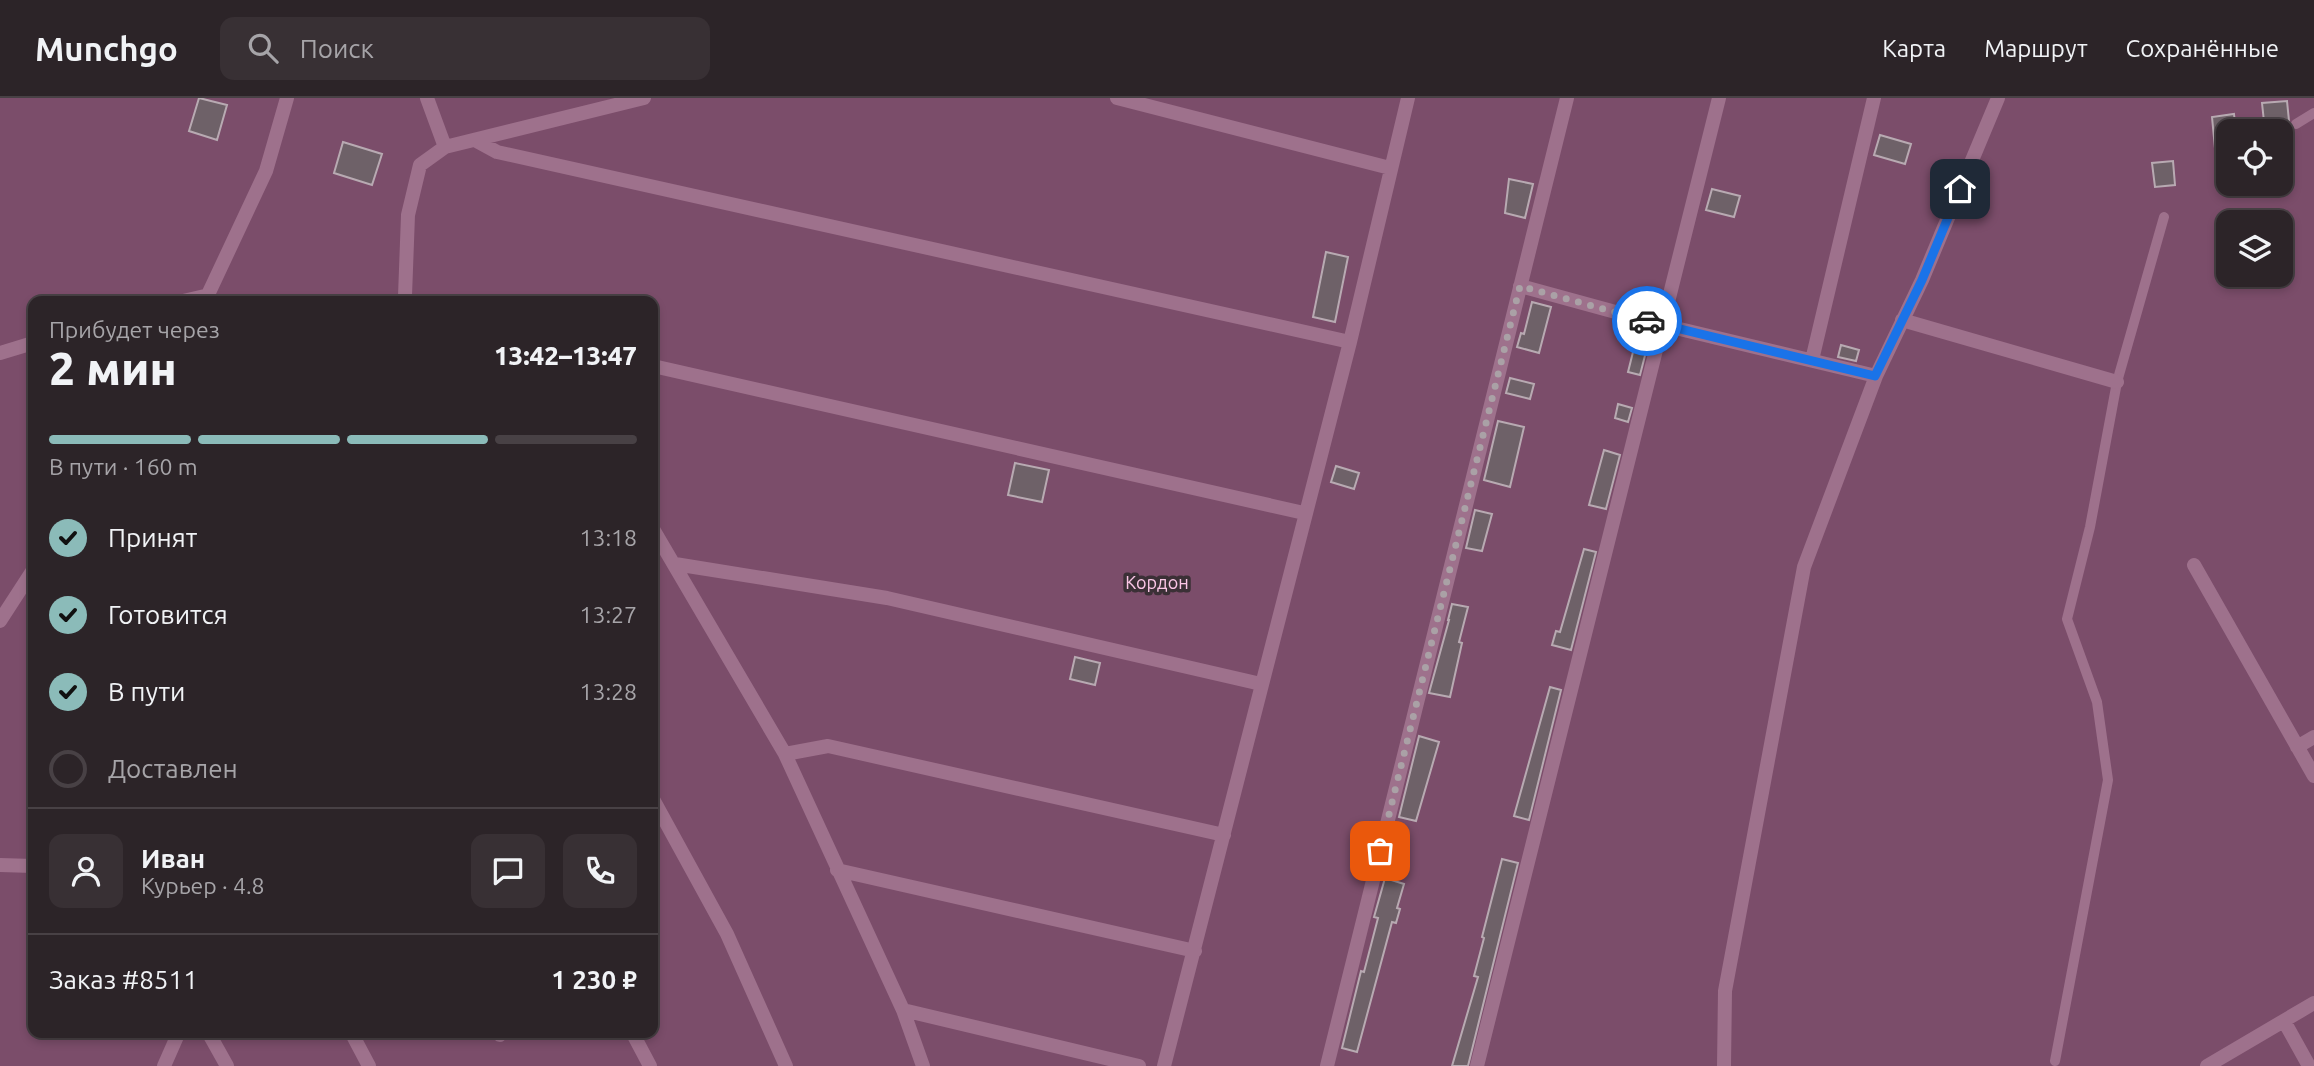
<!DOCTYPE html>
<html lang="ru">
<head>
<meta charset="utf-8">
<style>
	:root { --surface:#2c2428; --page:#383034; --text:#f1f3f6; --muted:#a6a4a8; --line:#484145; --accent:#8bbbb9 }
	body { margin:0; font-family:Ubuntu,sans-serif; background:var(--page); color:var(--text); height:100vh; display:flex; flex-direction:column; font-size:26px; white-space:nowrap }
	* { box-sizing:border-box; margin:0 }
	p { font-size:23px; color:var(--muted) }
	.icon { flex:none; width:38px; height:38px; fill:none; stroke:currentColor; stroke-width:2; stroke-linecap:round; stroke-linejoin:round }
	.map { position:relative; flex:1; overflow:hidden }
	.side { position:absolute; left:28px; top:198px; width:630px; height:742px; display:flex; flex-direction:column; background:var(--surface); border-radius:14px; box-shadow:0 4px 10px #0003,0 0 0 2px var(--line) }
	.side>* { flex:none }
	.buttons { position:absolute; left:2216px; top:21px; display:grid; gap:14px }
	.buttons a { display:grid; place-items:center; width:77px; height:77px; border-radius:14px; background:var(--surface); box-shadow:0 4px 10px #0003,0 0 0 2px var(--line); font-size:35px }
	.pin { position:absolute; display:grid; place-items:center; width:60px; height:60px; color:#fff; margin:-30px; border-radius:14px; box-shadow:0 4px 10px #0006 }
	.courier { position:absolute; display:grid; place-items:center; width:70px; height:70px; margin:-35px; border:5px solid #1a73e8; border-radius:50%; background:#fff; color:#222; box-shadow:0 2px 9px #0007 }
	.overview em { font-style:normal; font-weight:800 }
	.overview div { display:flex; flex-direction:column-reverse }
	.overview { display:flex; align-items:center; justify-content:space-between; height:119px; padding:0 21px }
	h1 { font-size:46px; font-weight:800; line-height:52px }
	.bar { display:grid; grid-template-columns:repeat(4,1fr); gap:10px 7px; align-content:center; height:84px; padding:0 21px }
	.bar i { height:9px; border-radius:5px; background:var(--line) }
	.bar .selected { background:var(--accent) }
	.bar p { grid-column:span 4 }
	.line { display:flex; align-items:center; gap:18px; padding:0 21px; border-top:2px solid var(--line) }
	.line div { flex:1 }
	.round { display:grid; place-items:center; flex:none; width:74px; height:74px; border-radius:14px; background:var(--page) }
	ol { padding:0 21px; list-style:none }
	li { display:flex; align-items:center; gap:21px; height:77px }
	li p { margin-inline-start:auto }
	li .icon { padding:7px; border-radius:50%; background:var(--accent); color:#111; stroke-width:4 }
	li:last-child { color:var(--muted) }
	li i { width:38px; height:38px; border:4px solid var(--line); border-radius:50% }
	header { display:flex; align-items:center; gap:42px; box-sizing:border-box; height:98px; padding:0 35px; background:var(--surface); border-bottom:2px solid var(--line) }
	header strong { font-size:33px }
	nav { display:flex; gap:38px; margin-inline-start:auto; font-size:24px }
	.search { width:490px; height:63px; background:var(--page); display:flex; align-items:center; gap:18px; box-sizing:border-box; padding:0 24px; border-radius:14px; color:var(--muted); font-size:26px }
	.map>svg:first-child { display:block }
</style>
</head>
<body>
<header>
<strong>Munchgo</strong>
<div class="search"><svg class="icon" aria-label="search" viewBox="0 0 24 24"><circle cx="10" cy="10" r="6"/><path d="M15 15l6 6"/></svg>Поиск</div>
<nav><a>Карта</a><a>Маршрут</a><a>Сохранённые</a></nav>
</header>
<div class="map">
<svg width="2314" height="968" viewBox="0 0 2314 968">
	<rect width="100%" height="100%" fill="#3b3036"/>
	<!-- green -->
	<path fill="#7b4d6a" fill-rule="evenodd" d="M0,0H2314V968H0ZM2228,33H2280V86H2228ZM2228,124H2280V177H2228ZM33,203H653V934H33Z"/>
	<!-- building -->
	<path fill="#6e6168" stroke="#b8aab2" stroke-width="2" d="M199,0L227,7L217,42L189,33Z
		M2287,3L2290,33H2265L2262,5Z
		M2234,16L2236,33H2228V70L2217,71L2212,19Z
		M1880,37L1911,46L1905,66L1874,57Z
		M343,44L382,56L372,87L334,75Z
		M2173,63L2175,87L2155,89L2152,65Z
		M1509,81L1533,86L1525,120L1505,115Z
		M1712,91L1740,98L1734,119L1706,112Z
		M1326,154L1348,159L1335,224L1313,219Z
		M1532,204L1551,209L1539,255L1517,249L1521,235L1524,236Z
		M1639,230L1651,234L1640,277L1628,274Z
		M1841,247L1859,252L1856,263L1838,259Z
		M1510,280L1534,286L1530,301L1506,295Z
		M1618,306L1632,310L1628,324L1615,320Z
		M1498,323L1524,329L1510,389L1484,382Z
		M1604,352L1620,357L1606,411L1589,407Z
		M1015,365L1049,372L1042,404L1008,397Z
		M1336,368L1359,375L1354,391L1331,384Z
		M1475,412L1492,416L1482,453L1466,450Z
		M1584,451L1596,454L1571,552L1552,547L1556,533L1560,534Z
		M1452,506L1468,509L1459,544L1462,545L1450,599L1429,595L1449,522H1448Z
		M1075,559L1100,565L1095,587L1070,581Z
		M1550,589L1561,592L1529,722L1514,718Z
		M1419,638L1439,644L1416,723L1399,719Z
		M1502,761L1518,765L1468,968H1452L1478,879L1474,878L1484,840L1482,839Z
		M1385,780L1404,786L1397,810L1400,811L1396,825L1392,824L1357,954L1342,950L1361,873L1364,874L1378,820L1374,819Z"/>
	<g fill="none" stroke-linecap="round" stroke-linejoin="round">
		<!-- lane -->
		<path stroke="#9e718c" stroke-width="10" d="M2296,26L2314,15
			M2055,963L2108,682L2097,604L2067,521L2090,429L2117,284L2164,119"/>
		<!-- street -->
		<path stroke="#9e718c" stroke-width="14" d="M427,0L445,49
			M1117,0L1390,70
			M475,42L497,54L1350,244
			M1520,188L1663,227L1876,278
			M405,198L408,117L420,67L445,49L644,0
			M183,203L209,197
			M205,203L266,73L287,0
			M1902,222L2117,284
			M0,255L33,245
			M1812,262L1874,0
			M653,268L1304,415
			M653,431L785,656L903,912L923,968
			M675,466L887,500L1261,586
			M2194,467L2314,678
			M0,523L33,472
			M2297,649L2314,639
			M785,656L828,648L1224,737
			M653,701L727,836L786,968
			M0,767L33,768
			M837,772L1195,853
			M903,912L1139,968
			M2284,923L2309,968
			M208,934L227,968
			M351,934L369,968
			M498,934L500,937
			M632,934L650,968
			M164,968L179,934
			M1164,968L1350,244L1408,0
			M1327,968L1567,0
			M1477,968L1719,0
			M1724,968L1725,893L1804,469L1876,278L1922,182L1998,0
			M2207,968L2314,905"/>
	</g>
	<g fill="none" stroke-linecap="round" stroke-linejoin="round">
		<!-- done -->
		<path stroke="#aaa1a6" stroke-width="7" stroke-dasharray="0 12.6" d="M1380,753L1520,188L1647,223"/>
		<!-- route -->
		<path stroke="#1a73e8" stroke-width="9" d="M1647,223L1875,278L1922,182L1960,91"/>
	</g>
	<g text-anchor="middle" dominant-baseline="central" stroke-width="7" stroke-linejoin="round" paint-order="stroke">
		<!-- park labels -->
		<g font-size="18" fill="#fbc6e6" stroke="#3b3036">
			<text x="1157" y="484">Кордон</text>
		</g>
	</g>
</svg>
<div class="buttons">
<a><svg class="icon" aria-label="locate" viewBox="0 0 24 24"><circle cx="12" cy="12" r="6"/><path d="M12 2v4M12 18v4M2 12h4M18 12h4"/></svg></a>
<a><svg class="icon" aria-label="layers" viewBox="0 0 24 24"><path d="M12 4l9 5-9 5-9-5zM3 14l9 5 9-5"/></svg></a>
</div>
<div class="pin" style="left:1380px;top:753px;background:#ea580c"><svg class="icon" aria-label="bag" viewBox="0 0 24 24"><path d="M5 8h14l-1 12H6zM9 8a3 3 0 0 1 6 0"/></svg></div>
<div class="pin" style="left:1960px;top:91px;background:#1f2937"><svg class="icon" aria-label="home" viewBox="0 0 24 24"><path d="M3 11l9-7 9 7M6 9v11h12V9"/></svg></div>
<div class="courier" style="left:1647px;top:223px"><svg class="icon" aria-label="car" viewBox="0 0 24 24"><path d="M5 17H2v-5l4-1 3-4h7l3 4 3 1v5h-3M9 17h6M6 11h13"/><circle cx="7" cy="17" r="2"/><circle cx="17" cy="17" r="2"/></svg></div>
<section class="side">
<div class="overview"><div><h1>2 мин</h1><p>Прибудет через</p></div><em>13:42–13:47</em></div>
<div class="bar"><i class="selected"></i><i class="selected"></i><i class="selected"></i><i></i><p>В пути · 160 m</p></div>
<ol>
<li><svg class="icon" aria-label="check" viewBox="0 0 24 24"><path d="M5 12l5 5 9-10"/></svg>Принят<p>13:18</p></li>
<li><svg class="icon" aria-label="check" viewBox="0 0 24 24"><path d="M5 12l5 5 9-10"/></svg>Готовится<p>13:27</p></li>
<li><svg class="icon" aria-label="check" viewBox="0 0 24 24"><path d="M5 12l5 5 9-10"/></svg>В пути<p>13:28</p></li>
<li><i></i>Доставлен</li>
</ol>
<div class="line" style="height:126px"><a class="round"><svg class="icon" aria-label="person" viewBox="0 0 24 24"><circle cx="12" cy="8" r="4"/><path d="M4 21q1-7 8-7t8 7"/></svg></a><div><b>Иван</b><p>Курьер · 4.8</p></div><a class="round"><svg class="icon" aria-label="chat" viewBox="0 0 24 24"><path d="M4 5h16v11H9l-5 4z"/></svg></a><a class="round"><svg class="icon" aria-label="phone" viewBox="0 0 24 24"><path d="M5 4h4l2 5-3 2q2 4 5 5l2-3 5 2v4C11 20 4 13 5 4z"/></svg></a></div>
<div class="line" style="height:91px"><div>Заказ #8511</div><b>1 230 ₽</b></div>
</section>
</div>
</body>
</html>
